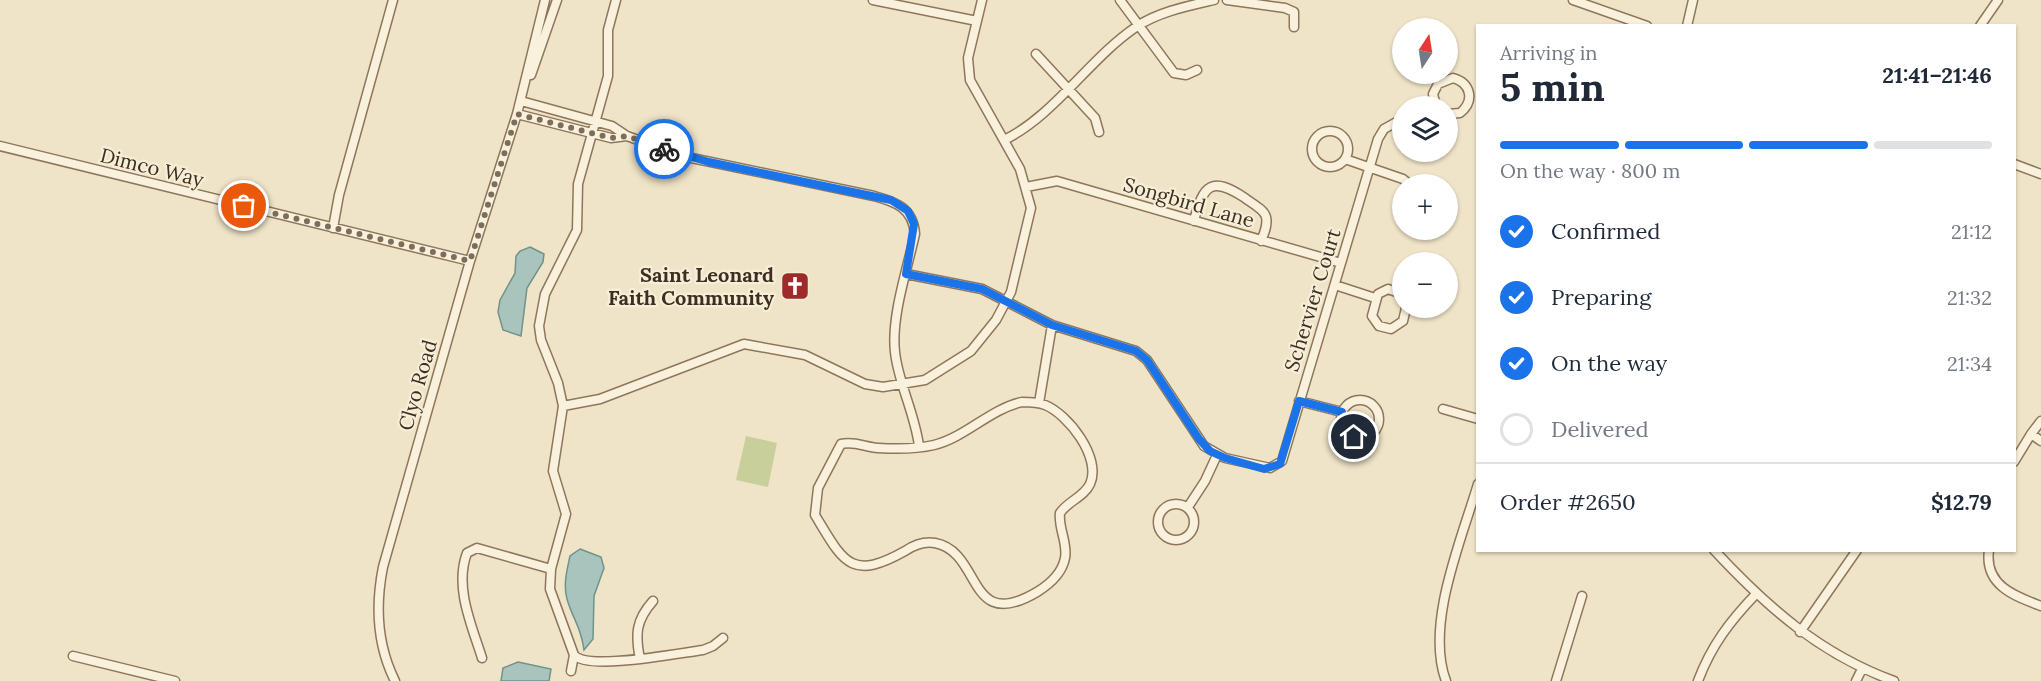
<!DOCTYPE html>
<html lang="en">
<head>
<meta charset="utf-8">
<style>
	:root { --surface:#fff; --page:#f6f6f7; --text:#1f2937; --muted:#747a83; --line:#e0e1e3; --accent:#1a73e8 }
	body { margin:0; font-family:Lora,serif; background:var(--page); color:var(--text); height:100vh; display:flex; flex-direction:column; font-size:22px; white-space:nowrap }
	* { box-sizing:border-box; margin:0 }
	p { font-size:20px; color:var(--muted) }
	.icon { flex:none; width:33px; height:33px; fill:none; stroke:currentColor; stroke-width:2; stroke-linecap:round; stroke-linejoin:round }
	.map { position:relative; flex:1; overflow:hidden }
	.drawer { position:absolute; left:1476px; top:24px; width:540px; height:528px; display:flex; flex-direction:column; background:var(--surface); border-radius:0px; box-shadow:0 2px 4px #0004 }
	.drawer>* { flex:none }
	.needle { width:39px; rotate:12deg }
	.controls { position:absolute; left:1392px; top:18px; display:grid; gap:12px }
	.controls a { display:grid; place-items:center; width:66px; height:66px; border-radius:50%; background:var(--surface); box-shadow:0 2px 4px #0004; font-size:30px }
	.pin { position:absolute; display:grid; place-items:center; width:51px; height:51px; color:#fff; margin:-26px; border:3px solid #fff; border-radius:50%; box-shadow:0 2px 6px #0007 }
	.courier { position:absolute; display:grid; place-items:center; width:60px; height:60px; margin:-30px; border:4px solid #1a73e8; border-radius:50%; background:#fff; color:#222; box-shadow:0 2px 8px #0007 }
	.head em { font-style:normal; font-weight:700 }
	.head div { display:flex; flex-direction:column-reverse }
	.head { display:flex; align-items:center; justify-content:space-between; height:102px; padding:0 24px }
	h1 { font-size:39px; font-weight:700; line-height:45px }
	.bar { display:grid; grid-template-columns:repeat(4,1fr); gap:9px 6px; align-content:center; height:72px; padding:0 24px }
	.bar i { height:8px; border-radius:4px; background:var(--line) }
	.bar .current { background:var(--accent) }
	.bar p { grid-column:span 4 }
	.line { display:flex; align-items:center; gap:15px; padding:0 24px; border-top:2px solid var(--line) }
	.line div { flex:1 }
	ol { padding:0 24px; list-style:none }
	li { display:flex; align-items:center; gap:18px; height:66px }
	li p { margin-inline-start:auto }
	li .icon { padding:6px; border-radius:50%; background:var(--accent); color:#fff; stroke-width:4 }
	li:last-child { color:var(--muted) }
	li i { width:33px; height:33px; border:3px solid var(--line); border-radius:50% }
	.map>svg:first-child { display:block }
</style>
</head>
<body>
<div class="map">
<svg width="2041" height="681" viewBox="0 0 2041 681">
	<rect width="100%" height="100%" fill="#f0e4c8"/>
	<!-- green -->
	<path fill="#c9cf9b" d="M746,436L777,443L768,487L736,480Z"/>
	<!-- water -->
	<path fill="#a9c4bc" stroke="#6f938a" stroke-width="1.5" d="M530,247L544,254L543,262L527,288L521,336L503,330L498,312L500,300L515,273L516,256L520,251Z
		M580,549L601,557L604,568L594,596L593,639L584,650C581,626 573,620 567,599C563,585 567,570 570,556Z
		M518,662L551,669L549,681H501L503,668Z"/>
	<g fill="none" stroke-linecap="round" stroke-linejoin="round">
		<!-- minor casing -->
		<g stroke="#8d765c" stroke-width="11">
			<path id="minor" d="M873,0L977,21
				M1120,0L1174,73L1186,75L1197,70
				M1227,0L1285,8L1294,12V27
				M1573,0L1647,26
				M1687,26L1693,0
				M1980,26L1998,0
				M1036,54L1095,118L1099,132
				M531,75L557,0
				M521,101L612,126L627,136L682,156L874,196C896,202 913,208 915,234C907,270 891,317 895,352C898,382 915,414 919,446
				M1436,106L1433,94L1438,84L1453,78C1471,83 1475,101 1460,113L1448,114
				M517,114L611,138L627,136
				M1312 149a18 18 0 1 1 36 0a18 18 0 1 1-36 0Z
				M1004,140C1054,116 1090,58 1136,27C1158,12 1188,6 1214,0
				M0,146L470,261
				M1345,159L1403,179L1409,184
				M2014,164L2041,174
				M1026,187L1057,181L1341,263
				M1402,206V212
				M1194,221C1203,184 1212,176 1245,198C1251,203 1264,209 1266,217C1268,225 1264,234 1261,241
				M333,228L339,195L393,0
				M906,274L982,289L1052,325L1136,351L1147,360L1204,446L1225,458L1270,468L1282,461L1378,139L1384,129L1402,119
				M1335,285L1375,298
				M1402,294L1388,289L1378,294L1372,316L1379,326L1391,329L1403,321L1406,308
				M1341 419a19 19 0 1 1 38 0a19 19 0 1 1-38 0Z
				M1299,401L1342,412
				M1022,402C1030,402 1038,402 1045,405C1068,414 1102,458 1090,484C1084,497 1068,501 1060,513C1058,528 1068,543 1065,558C1062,574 1050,584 1037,592C966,634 983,552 935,543C923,541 914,545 905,551C850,582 843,561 815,515L818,488L841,444C855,441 865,447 878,448C895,449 917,449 934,445C966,437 990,409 1022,402Z
				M1039,403L1052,325
				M563,406L600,399L744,344L805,355L865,384L883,387L925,380L971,351L996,320L1011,292L1031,208L1020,169L970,80L968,58L982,0
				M1443,409L1478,419
				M2031,434L2041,421
				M2014,462L2031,434L2041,441
				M1158 522a18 18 0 1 1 36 0a18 18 0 1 1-36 0Z
				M1188,507L1205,481L1217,455
				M1714,550C1767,607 1820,654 1894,681
				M1989,550C1984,585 2014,596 2041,606
				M1800,632L1857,550
				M574,655C588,671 679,653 703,650L713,646L723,638
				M73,656L175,681
				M482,658C472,626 454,587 467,553L477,548L551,569
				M640,659C635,634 636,620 653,601
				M571,671L574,655L550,589L551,569L566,514L553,471L563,406L558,383L541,340L539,326L545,294L577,230L578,184L608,76V30L616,0
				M395,681C377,645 375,607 383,567L470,261L517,114L545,0
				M1446,681C1425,625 1461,541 1478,484
				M1556,681L1582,596
				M1698,681C1711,646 1730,621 1756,594
				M1856,681L1862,669"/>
		</g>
		<!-- minor -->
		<use href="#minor" stroke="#faf1dc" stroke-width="8"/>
	</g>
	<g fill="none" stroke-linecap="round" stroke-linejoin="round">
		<!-- done -->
		<path stroke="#7c6e5b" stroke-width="6" stroke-dasharray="0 10.8" d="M244,206L470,261L517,114L611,138L627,136L664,149"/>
		<!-- route -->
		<path stroke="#1a73e8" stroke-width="8" d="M664,149L709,162L891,200L908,211L914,224L906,274L982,289L1052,325L1136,351L1147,360L1199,439L1210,451L1225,458L1264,469L1280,464L1299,401L1342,412L1343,427L1354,437"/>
	</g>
	<!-- icons -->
	<defs>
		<g id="church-square" transform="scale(1.5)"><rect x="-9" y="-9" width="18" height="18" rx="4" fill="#9e2a2b" stroke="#f7eed8"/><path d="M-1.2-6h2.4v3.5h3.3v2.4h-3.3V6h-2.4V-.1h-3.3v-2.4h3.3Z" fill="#fff"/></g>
	</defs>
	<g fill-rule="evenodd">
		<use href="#church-square" x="795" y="286"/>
	</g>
	<g text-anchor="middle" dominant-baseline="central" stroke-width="4.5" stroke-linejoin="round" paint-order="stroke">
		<!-- street labels -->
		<g font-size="20" fill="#3d2e20" stroke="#f7eed8">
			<text transform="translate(152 167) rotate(14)">Dimco Way</text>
			<text transform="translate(1189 202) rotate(16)">Songbird Lane</text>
			<text transform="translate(1312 300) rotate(-73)">Schervier Court</text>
			<text transform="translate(417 385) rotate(-74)">Clyo Road</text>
		</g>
		<!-- poi labels -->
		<g font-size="20" font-weight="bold" fill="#3d2e20" stroke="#f7eed8" text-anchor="end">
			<text x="774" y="274">Saint Leonard<tspan x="774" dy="23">Faith Community</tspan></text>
		</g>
	</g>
</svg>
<div class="controls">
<a><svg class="needle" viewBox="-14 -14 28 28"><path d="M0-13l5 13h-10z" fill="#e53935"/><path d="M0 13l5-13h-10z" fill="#747a83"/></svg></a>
<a><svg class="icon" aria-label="layers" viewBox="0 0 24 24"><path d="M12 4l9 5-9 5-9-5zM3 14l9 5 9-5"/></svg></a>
<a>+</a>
<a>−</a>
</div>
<div class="pin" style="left:244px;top:206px;background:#ea580c"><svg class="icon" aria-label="bag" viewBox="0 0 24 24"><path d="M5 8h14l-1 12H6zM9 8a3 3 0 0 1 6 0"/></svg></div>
<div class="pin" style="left:1354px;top:437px;background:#1f2937"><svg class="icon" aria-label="home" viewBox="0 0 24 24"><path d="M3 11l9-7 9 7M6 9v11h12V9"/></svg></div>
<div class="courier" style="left:664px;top:149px"><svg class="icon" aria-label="bike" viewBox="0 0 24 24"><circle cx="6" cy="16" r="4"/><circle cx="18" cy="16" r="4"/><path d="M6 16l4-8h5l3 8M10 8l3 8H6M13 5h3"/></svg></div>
<section class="drawer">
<div class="head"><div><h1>5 min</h1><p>Arriving in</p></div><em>21:41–21:46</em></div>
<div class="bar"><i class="current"></i><i class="current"></i><i class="current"></i><i></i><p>On the way · 800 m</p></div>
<ol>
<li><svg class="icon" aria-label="check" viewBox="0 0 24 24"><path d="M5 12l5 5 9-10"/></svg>Confirmed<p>21:12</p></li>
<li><svg class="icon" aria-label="check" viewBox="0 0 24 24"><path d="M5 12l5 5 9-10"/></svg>Preparing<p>21:32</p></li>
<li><svg class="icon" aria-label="check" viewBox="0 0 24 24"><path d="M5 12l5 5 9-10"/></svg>On the way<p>21:34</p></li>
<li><i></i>Delivered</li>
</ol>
<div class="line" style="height:78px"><div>Order #2650</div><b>$12.79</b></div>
</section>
</div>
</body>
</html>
